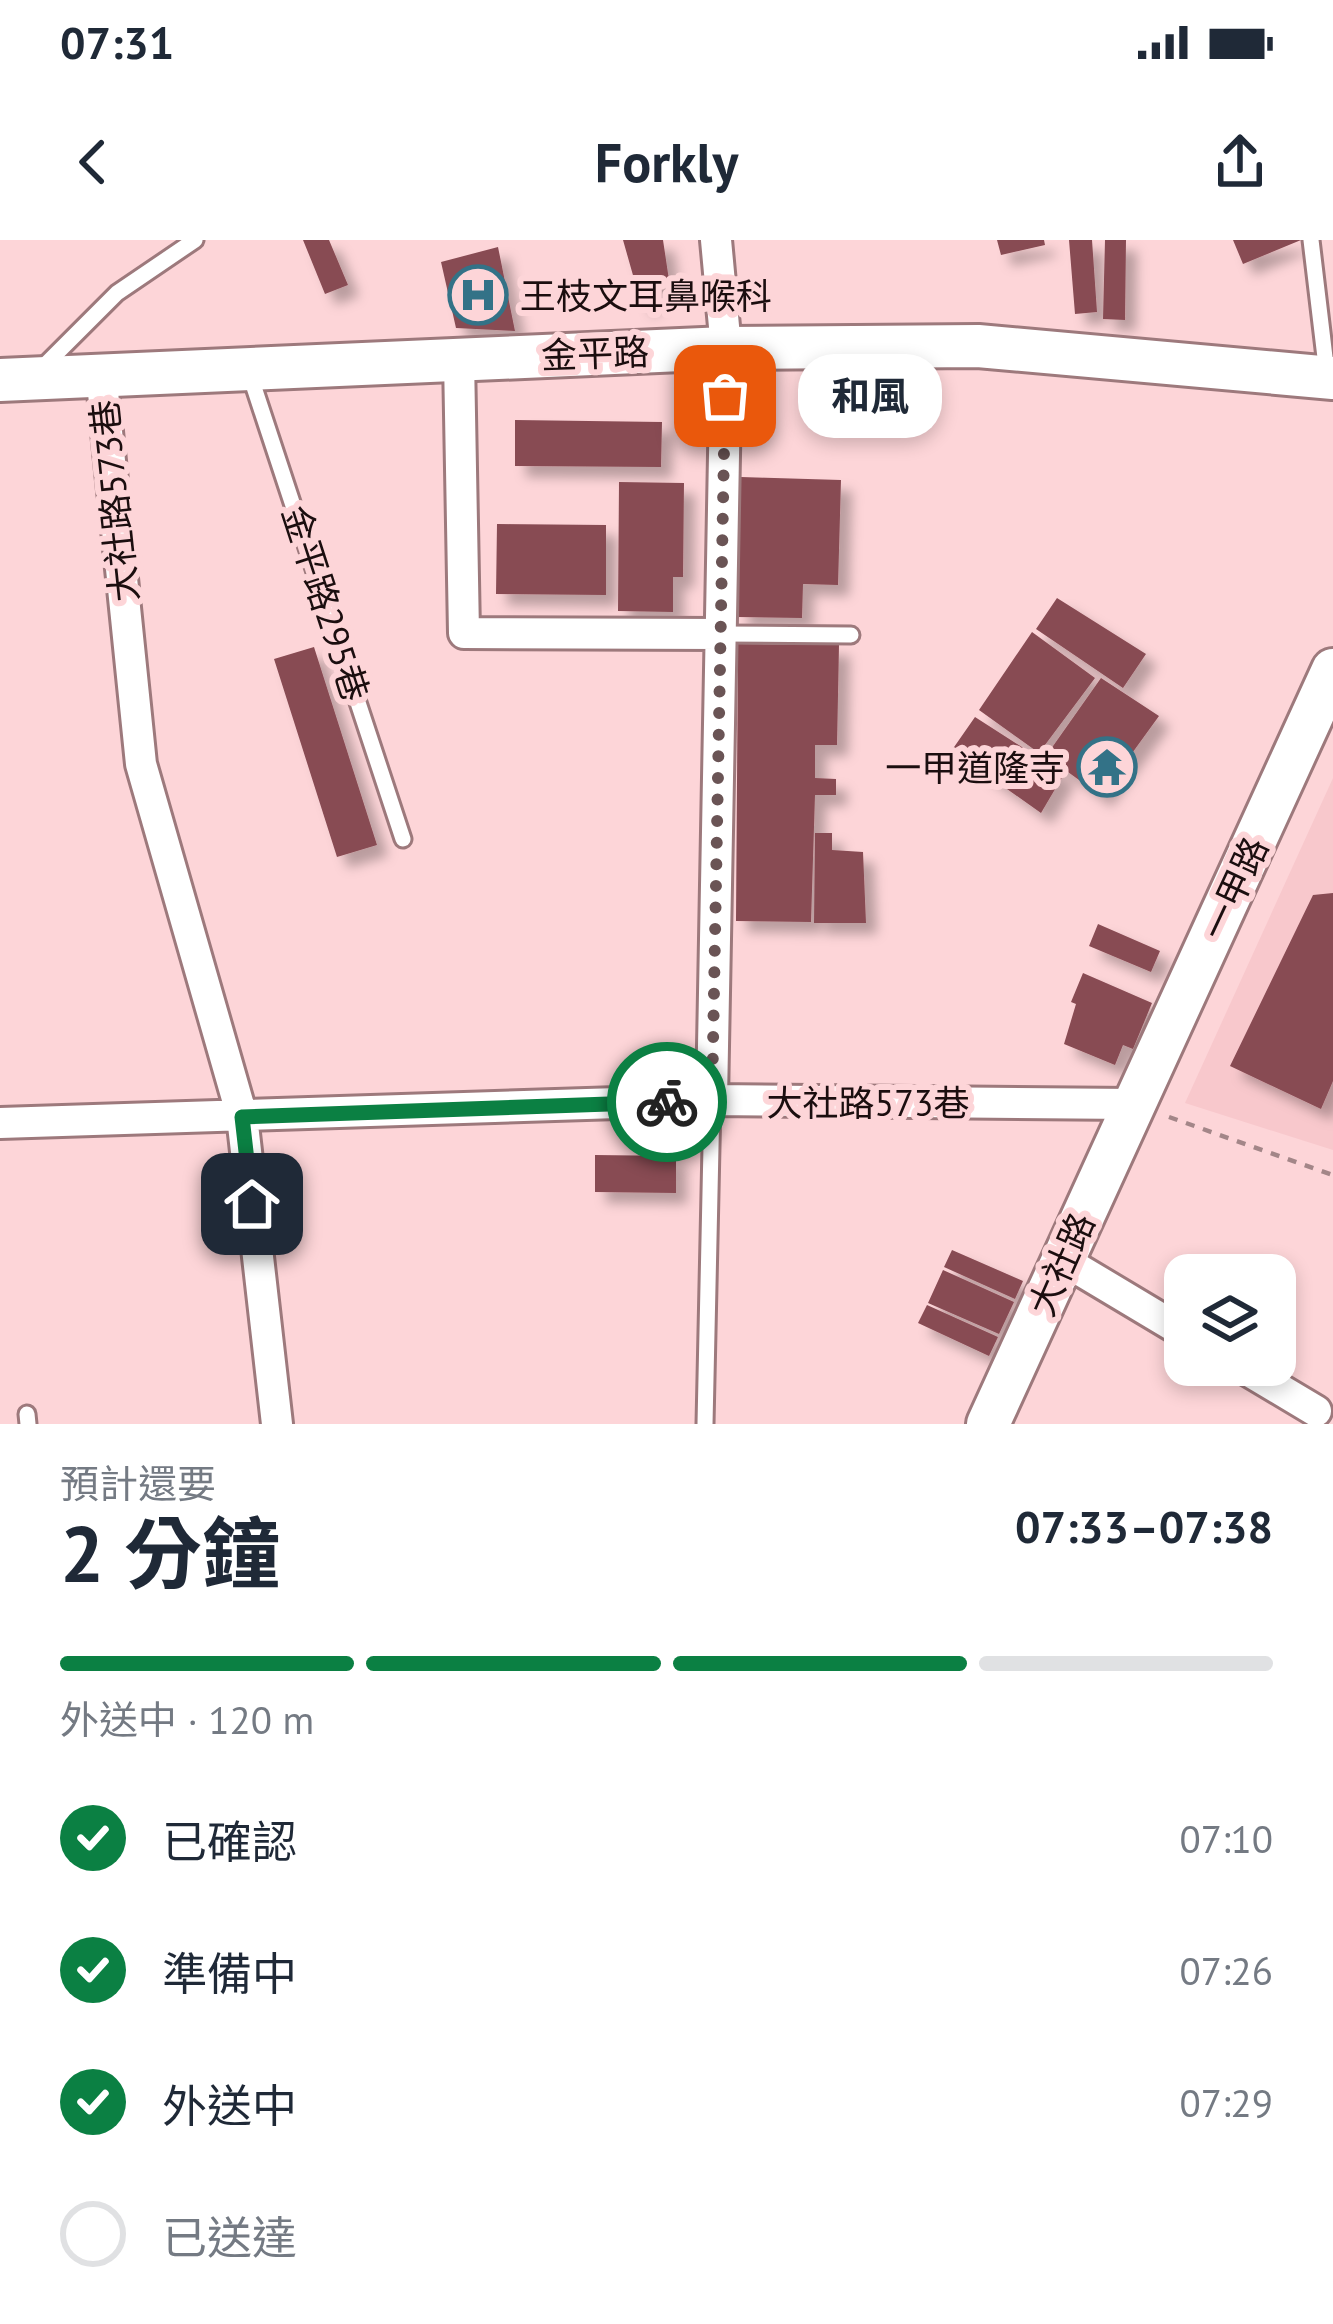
<!DOCTYPE html>
<html lang="zh-TW">
<head>
<meta charset="utf-8">
<style>
	:root { --surface:#fff; --page:#f2f2f3; --text:#1f2937; --muted:#747a83; --line:#e0e1e3; --accent:#0b8043 }
	body { margin:0; font-family:"PT Sans","Noto Sans TC",sans-serif; background:var(--page); color:var(--text); height:100vh; display:flex; flex-direction:column; font-size:45px; white-space:nowrap }
	* { box-sizing:border-box; margin:0 }
	p { font-size:39px; color:var(--muted) }
	.icon { flex:none; width:66px; height:66px; fill:none; stroke:currentColor; stroke-width:2; stroke-linecap:round; stroke-linejoin:round }
	.map { position:relative; height:1184px; overflow:hidden }
	.side { display:flex; flex-direction:column; background:var(--surface); flex:1 }
	.side>* { flex:none }
	.fabs { position:absolute; left:1164px; top:1014px; display:grid; gap:24px }
	.fabs a { display:grid; place-items:center; width:132px; height:132px; border-radius:24px; background:var(--surface); box-shadow:0 6px 18px #0003; font-size:60px }
	.pin { position:absolute; display:grid; place-items:center; width:102px; height:102px; color:#fff; margin:-51px; border-radius:24px; box-shadow:0 6px 18px #0006 }
	.courier { position:absolute; display:grid; place-items:center; width:120px; height:120px; margin:-60px; border:9px solid #0b8043; border-radius:50%; background:#fff; color:#222; box-shadow:0 3px 15px #0007 }
	.bubble { position:absolute; height:84px; border-radius:36px; background:var(--surface); box-shadow:0 6px 18px #0003; font-size:39px; font-weight:700; line-height:84px; text-align:center }
	.overview em { font-style:normal; font-weight:700 }
	.overview div { display:flex; flex-direction:column-reverse }
	.overview { display:flex; align-items:center; justify-content:space-between; height:204px; padding:0 60px }
	h1 { font-size:78px; font-weight:700; line-height:90px }
	.bar { display:grid; grid-template-columns:repeat(4,1fr); gap:18px 12px; align-content:center; height:144px; padding:0 60px }
	.bar i { height:15px; border-radius:9px; background:var(--line) }
	.bar .current { background:var(--accent) }
	.bar p { grid-column:span 4 }
	ol { padding:0 60px; list-style:none }
	li { display:flex; align-items:center; gap:36px; height:132px }
	li p { margin-inline-start:auto }
	li .icon { padding:12px; border-radius:50%; background:var(--accent); color:#fff; stroke-width:4 }
	li:last-child { color:var(--muted) }
	li i { width:66px; height:66px; border:6px solid var(--line); border-radius:50% }
	.status { display:flex; justify-content:space-between; align-items:center; height:84px; padding:0 60px; background:var(--surface); direction:ltr }
	.status svg { height:33px; fill:currentColor }
	header { display:flex; justify-content:space-between; align-items:center; height:156px; padding:0 60px; background:var(--surface); font-size:54px; font-weight:700 }
	.map>svg:first-child { display:block }
</style>
</head>
<body>
<div class="status"><b>07:31</b><svg viewBox="0 0 49 12"><path d="M0 12V9h3v3zM5 12V6h3v6zM10 12V3h3v9zM15 12V0h3v12zM26 1h20v11H26zM47 4h2v5h-2z"/></svg></div>
<header><svg class="icon" aria-label="back" viewBox="0 0 24 24"><path d="M15 5l-7 7 7 7"/></svg>Forkly<svg class="icon" aria-label="share" viewBox="0 0 24 24"><path d="M12 15V3M7 8l5-5 5 5M5 13v7h14v-7"/></svg></header>
<div class="map">
<svg width="1333" height="1184" viewBox="0 0 1333 1184">
	<defs>
		<filter id="shadow"><feDropShadow dx="11" dy="11" stdDeviation="6" flood-color="#0004"/></filter>
	</defs>
	<rect width="100%" height="100%" fill="#fdd5d8"/>
	<!-- built -->
	<path fill="#f8c8cc" d="M1333,538V910L1185,863Z"/>
	<!-- building -->
	<path fill="#884b53" filter="url(#shadow)" d="M303,0H329L348,45L325,54Z
		M623,0H663L669,40L642,67Z
		M997,0H1044L1045,5L1001,15Z
		M1069,0H1092L1097,72L1075,74Z
		M1105,0H1126L1125,80L1103,79Z
		M1233,0H1301L1243,24Z
		M498,7L515,91L456,88L441,22Z
		M515,180L662,182L661,227L515,226Z
		M741,237L841,240L838,345L803,344L802,378L737,377Z
		M619,242L684,243L683,337H673V372L618,371Z
		M497,284L606,285V355L496,354Z
		M1057,358L1146,414L1123,448L1036,389Z
		M1032,392L1095,438L1039,513L979,470Z
		M738,404L839,405L837,505H815V538L836,539V555H815L811,682L736,681Z
		M314,407L377,605L337,617L274,419Z
		M1101,438L1159,476L1101,556L1046,516Z
		M975,477L1064,534L1041,573L952,510Z
		M815,593H832V610L863,612L866,683H814Z
		M1333,653V841L1321,869L1230,826L1313,655Z
		M1098,684L1160,711L1151,732L1089,706Z
		M1083,733L1152,763L1133,809L1123,805L1115,825L1064,804L1076,764L1071,762Z
		M595,915L676,916V953L595,952Z
		M952,1010L1023,1041L1015,1059L944,1027Z
		M943,1030L1014,1062L999,1094L928,1063Z
		M927,1065L998,1097L989,1116L918,1083Z"/>
	<g fill="none" stroke-linecap="round" stroke-linejoin="round">
		<!-- lane casing -->
		<g stroke="#9d797c" stroke-width="21">
			<path id="lane" d="M1311,0L1327,134
				M42,128L117,53L195,0
				M250,135L403,599
				M721,394L851,395
				M27,1174L28,1184
				M705,1184L712,860"/>
		</g>
		<!-- street casing -->
		<g stroke="#9d797c" stroke-width="36">
			<path id="street" d="M459,119L464,393L721,394
				M101,133L141,524L242,876L277,1184
				M712,860L726,108L716,0
				M0,883L712,860L1133,864
				M1063,1020L1185,1093
				M1239,1125L1316,1171"/>
		</g>
		<!-- secondary casing -->
		<g stroke="#9d797c" stroke-width="48">
			<path id="secondary" d="M0,140L726,108L978,106L1333,138
				M988,1184L1333,430"/>
		</g>
		<!-- path -->
		<path stroke="#a38688" stroke-width="4.5" stroke-dasharray="9 9" stroke-linecap="butt" d="M1169,877L1333,935"/>
		<!-- lane -->
		<use href="#lane" stroke="#fff" stroke-width="15"/>
		<!-- street -->
		<use href="#street" stroke="#fff" stroke-width="30"/>
		<!-- secondary -->
		<use href="#secondary" stroke="#fff" stroke-width="42"/>
	</g>
	<g fill="none" stroke-linecap="round" stroke-linejoin="round">
		<!-- done -->
		<path stroke="#6a5455" stroke-width="12" stroke-dasharray="0 21.6" d="M667,862L712,860L725,156"/>
		<!-- route -->
		<path stroke="#0b8043" stroke-width="15" d="M252,964L242,877L667,862"/>
	</g>
	<!-- icons -->
	<defs>
		<g id="hospital-ring" transform="scale(3)"><circle r="9.5" fill="#fdd5d8" stroke="#337287" stroke-width="1.5"/><path d="M-5-5h3v3.5h4V-5h3V5h-3V1.5h-4V5h-3Z" fill="#337287"/></g>
		<g id="temple-ring" transform="scale(3)"><circle r="9.5" fill="#fdd5d8" stroke="#337287" stroke-width="1.5"/><path d="M0-6L5-2H3V0L6.5 2.5H4V6H1.5V3h-3V6H-4V2.5H-6.5L-3 0V-2H-5Z" fill="#337287"/></g>
	</defs>
	<g fill-rule="evenodd">
		<use href="#hospital-ring" x="478" y="55"/>
		<use href="#temple-ring" x="1107" y="527"/>
	</g>
	<g text-anchor="middle" dominant-baseline="central" stroke-width="12" stroke-linejoin="round" paint-order="stroke">
		<!-- poi labels -->
		<g font-size="36" fill="#1b0e0f" stroke="#fdd5d8" text-anchor="start">
			<text x="520" y="55">王枝文耳鼻喉科</text>
			<text x="1065" y="527" text-anchor="end">一甲道隆寺</text>
		</g>
		<!-- street labels -->
		<g font-size="36" fill="#1b0e0f" stroke="#fdd5d8">
			<text transform="translate(595 113) rotate(-2)">金平路</text>
			<text transform="translate(114 261) rotate(-96)">大社路573巷</text>
			<text transform="translate(326 363) rotate(72)">金平路295巷</text>
			<text transform="translate(1234 648) rotate(-65)">一甲路</text>
			<text x="868" y="862">大社路573巷</text>
			<text transform="translate(1061 1024) rotate(-66)">大社路</text>
		</g>
	</g>
</svg>
<div class="fabs">
<a><svg class="icon" aria-label="layers" viewBox="0 0 24 24"><path d="M12 4l9 5-9 5-9-5zM3 14l9 5 9-5"/></svg></a>
</div>
<div class="pin" style="left:725px;top:156px;background:#ea580c"><svg class="icon" aria-label="bag" viewBox="0 0 24 24"><path d="M5 8h14l-1 12H6zM9 8a3 3 0 0 1 6 0"/></svg></div>
<div class="pin" style="left:252px;top:964px;background:#1f2937"><svg class="icon" aria-label="home" viewBox="0 0 24 24"><path d="M3 11l9-7 9 7M6 9v11h12V9"/></svg></div>
<div class="courier" style="left:667px;top:862px"><svg class="icon" aria-label="bike" viewBox="0 0 24 24"><circle cx="6" cy="16" r="4"/><circle cx="18" cy="16" r="4"/><path d="M6 16l4-8h5l3 8M10 8l3 8H6M13 5h3"/></svg></div>
<div class="bubble" style="left:798px;top:114px;width:144px">和風</div>
</div>
<section class="side">
<div class="overview"><div><h1>2 分鐘</h1><p>預計還要</p></div><em>07:33–07:38</em></div>
<div class="bar"><i class="current"></i><i class="current"></i><i class="current"></i><i></i><p>外送中 · 120 m</p></div>
<ol>
<li><svg class="icon" aria-label="check" viewBox="0 0 24 24"><path d="M5 12l5 5 9-10"/></svg>已確認<p>07:10</p></li>
<li><svg class="icon" aria-label="check" viewBox="0 0 24 24"><path d="M5 12l5 5 9-10"/></svg>準備中<p>07:26</p></li>
<li><svg class="icon" aria-label="check" viewBox="0 0 24 24"><path d="M5 12l5 5 9-10"/></svg>外送中<p>07:29</p></li>
<li><i></i>已送達</li>
</ol>
</section>
</body>
</html>
